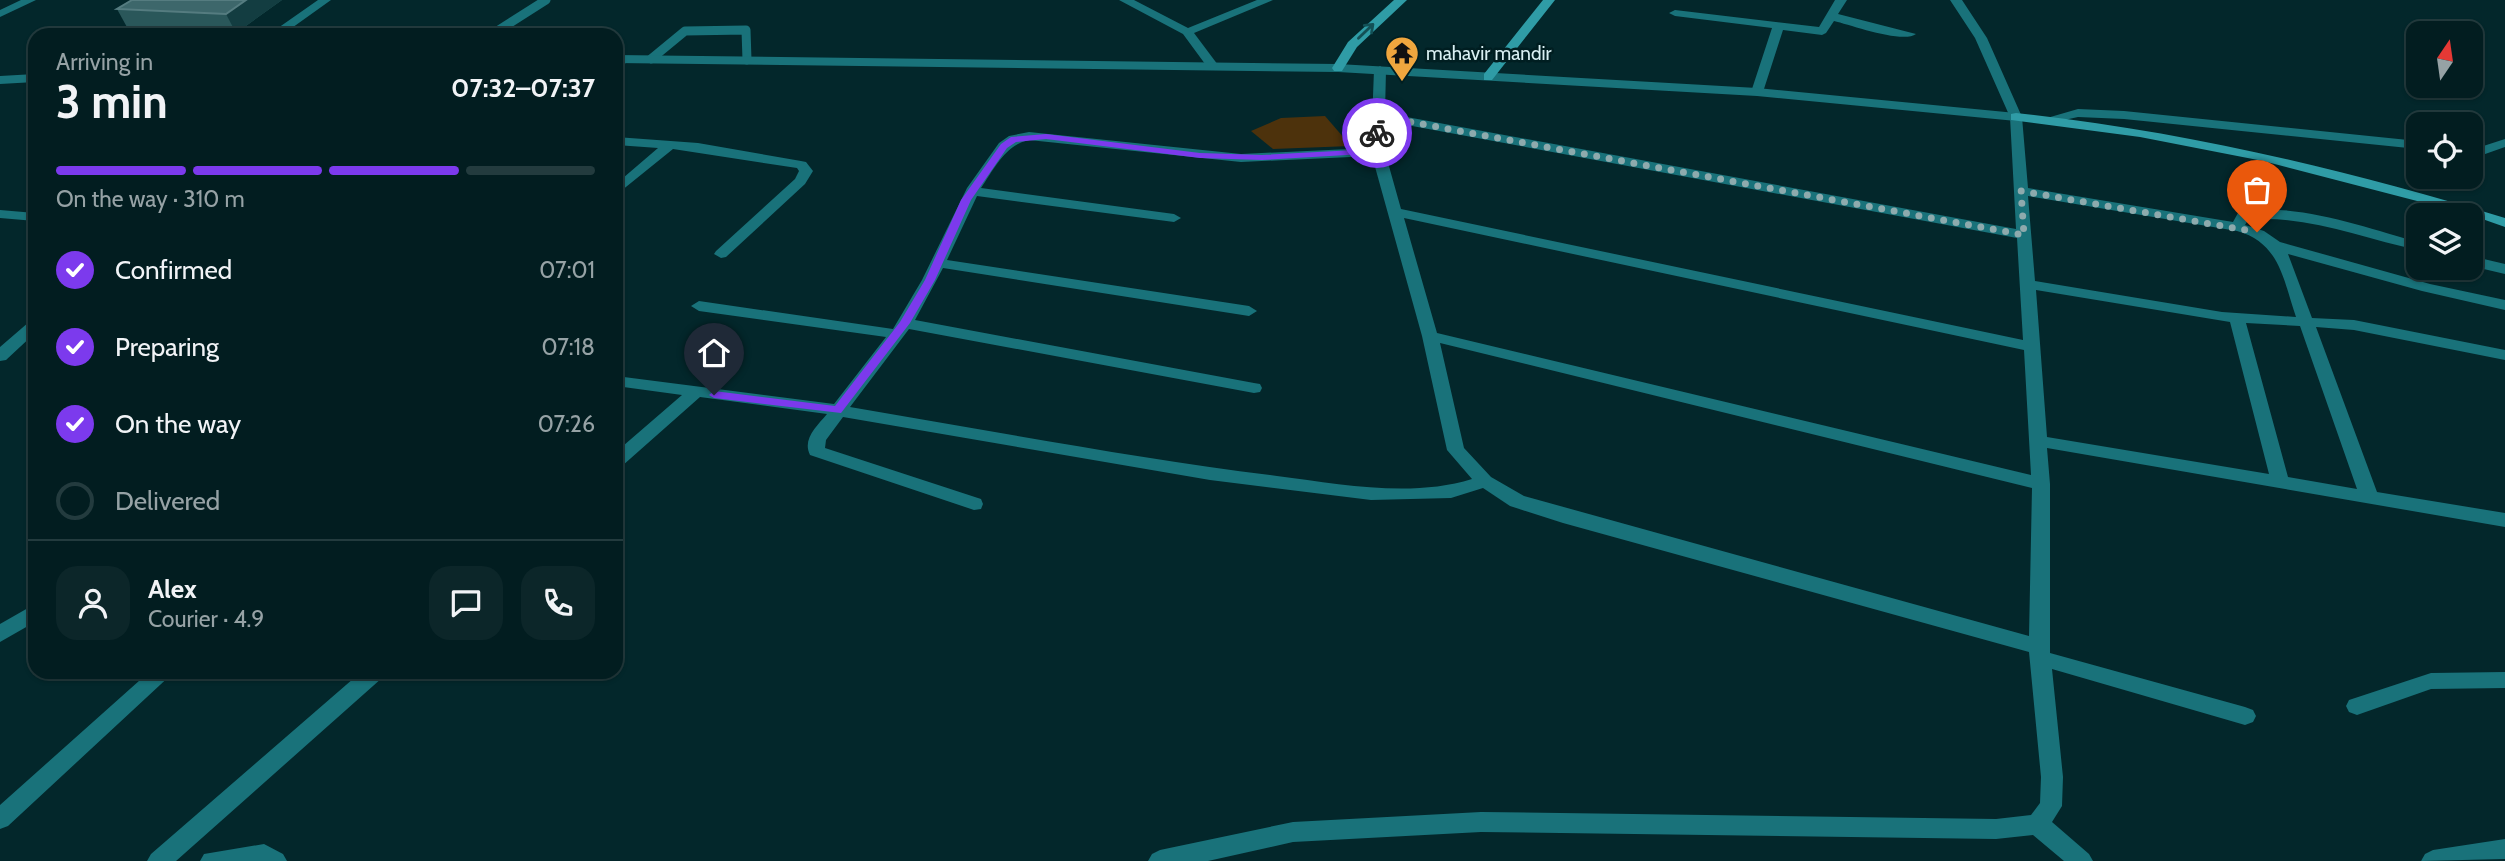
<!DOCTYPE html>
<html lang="en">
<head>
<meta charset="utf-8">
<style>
	:root { --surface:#021d20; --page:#0c2629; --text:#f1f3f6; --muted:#96a2a5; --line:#233b3e; --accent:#7c3aed }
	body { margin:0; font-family:Cabin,sans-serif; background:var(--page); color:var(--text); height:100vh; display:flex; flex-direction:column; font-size:26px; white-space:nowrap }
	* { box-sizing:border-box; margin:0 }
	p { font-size:23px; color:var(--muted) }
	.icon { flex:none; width:38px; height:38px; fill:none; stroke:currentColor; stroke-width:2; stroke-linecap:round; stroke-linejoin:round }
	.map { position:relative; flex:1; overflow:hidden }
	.drawer { position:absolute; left:28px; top:28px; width:595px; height:651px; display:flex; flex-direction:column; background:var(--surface); border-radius:21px; box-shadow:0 2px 5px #0004,0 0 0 2px var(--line) }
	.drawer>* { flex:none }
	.needle { width:46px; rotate:13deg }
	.controls { position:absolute; left:2406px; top:21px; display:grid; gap:14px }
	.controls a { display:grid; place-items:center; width:77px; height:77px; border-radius:14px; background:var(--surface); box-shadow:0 2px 5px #0004,0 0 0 2px var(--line); font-size:35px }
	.pin { position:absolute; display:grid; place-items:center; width:60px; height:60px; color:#fff; margin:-72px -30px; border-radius:50% 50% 50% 0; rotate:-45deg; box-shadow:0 0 7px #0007 }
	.pin .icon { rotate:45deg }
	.courier { position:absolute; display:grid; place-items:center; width:70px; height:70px; margin:-35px; border:5px solid #7c3aed; border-radius:50%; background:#fff; color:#222; box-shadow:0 2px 9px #0007 }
	.head em { font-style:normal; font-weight:800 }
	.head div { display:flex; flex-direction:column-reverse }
	.head { display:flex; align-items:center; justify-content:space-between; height:119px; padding:0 28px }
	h1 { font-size:46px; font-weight:800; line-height:52px }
	.bar { display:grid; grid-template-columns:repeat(4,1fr); gap:10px 7px; align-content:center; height:84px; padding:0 28px }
	.bar i { height:9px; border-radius:5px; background:var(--line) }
	.bar .current { background:var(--accent) }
	.bar p { grid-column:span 4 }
	.line { display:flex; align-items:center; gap:18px; padding:0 28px; border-top:2px solid var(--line) }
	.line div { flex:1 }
	.round { display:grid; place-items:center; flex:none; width:74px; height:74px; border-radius:21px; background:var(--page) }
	ol { padding:0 28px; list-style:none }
	li { display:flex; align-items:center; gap:21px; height:77px }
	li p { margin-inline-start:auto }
	li .icon { padding:7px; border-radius:50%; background:var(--accent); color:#fff; stroke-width:4 }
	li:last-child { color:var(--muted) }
	li i { width:38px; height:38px; border:4px solid var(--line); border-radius:50% }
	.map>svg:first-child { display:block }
</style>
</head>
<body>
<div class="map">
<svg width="2505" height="861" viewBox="0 0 2505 861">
	<rect width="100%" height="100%" fill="#03272b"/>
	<!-- green -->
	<path fill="#4d320c" d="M1325,116L1351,146L1273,149L1251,131L1281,118Z"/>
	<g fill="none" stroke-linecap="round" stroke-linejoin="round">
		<!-- service -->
		<path stroke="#19727a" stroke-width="9" d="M491,35L546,0
			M651,59L685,31L746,30L747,60"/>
		<!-- minor -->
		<path fill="#19727a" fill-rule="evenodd" d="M21,0H36L0,17V10Z
			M318,0H331L282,35H268Z
			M1119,0H1134L1188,28L1257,0H1273L1194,33L1218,65L1212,69L1208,68L1183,34Z
			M1835,0H1847L1838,14L1916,34C1903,44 1851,25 1834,21L1826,33L1822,35L1783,30L1763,92L1757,96L1751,92L1772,28L1675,16L1669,13L1675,10L1819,27Z
			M1950,0H1962L1987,38L2022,117L2028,188L2233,222L2238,213C2291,200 2367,228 2418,242V250C2363,239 2306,214 2248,220L2245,225L2264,231L2280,242L2430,284L2505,300V310L2422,291L2288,254L2312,318L2354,320L2505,350V360L2354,330L2316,327L2377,492L2505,513V527L2047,448L2050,484V653L2245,707L2253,710L2256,716L2253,722L2245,725L2052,669L2063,777L2062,806L2052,822L2089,854L2093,861H2064L2033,835L1996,839L1481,832L1293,842L1208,861H1148L1152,854L1160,850L1293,822L1481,812L1996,819L2031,815L2040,803L2041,777L2029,652L1563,523L1510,506L1483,488L1451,498L1371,500L1210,480L843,417L826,440L825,448L981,499L983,504L981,509L974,510L810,455C802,439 817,426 827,414L700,397L622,466L616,468V452L682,395L616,386V376L834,404L886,337L699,311L691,306L699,301L893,329L922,280L967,188L999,143L1009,136L1029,132L1241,154L1371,148L1374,70L1380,66L1386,70L1385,113L2016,229L2010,117L1975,38ZM1385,121L2017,238L2023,340L1401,209L1385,152ZM1029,140L1241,162L1372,156L1422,336L1447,450L1472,479C1411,498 1340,484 1277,476C1134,458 992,431 850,407L909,329L1254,393L1260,392L1262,388L1260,384L1254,383L915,320L943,268L1249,316L1257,311L1249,306L947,260L977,196L1174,222L1181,218L1174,214L981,188C994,169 1005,145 1029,140ZM2028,196L2237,231C2280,243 2283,279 2296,317L2222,312L2035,281ZM1404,218L2024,350L2031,475L1437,333ZM2036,290L2230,322L2269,474L2047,437ZM2246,323L2300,326L2357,489L2288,477ZM1440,343L2032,488L2029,636L1524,496L1491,477L1464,448Z
			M622,55L628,59L620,72L616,73V59Z
			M2078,109L2124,111L2418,141V149L2124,119L2078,117L2046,124L2040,120Z
			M616,137L698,143L801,161L806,162L813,171L805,184L726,257L721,258L714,254L716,251L795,179L799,171L797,168L673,149L616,195V184L658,148L616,145Z
			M2505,139V147L2471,159V150Z
			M0,210L35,213V221L0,218Z
			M2471,256L2505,264V274L2471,266Z
			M35,320V333L6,360L0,361V347L29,322Z
			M35,604V622L0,642V624Z
			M149,672H174L8,826L0,829V805Z
			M361,672H386L382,678L176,861H147L151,854Z
			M2505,672V688L2431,689L2357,715L2349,712L2346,706L2349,700L2431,673Z
			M2505,839V859L2421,861L2425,854L2433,850Z
			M264,844L283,854L287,861H200L204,854Z"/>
		<!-- tertiary -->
		<path fill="#19727a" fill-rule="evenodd" d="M616,55L1338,64L1757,88L2016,113L2022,117L2016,121L1757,96L1338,72L616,63Z
			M35,74V82L0,84V76Z"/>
		<!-- secondary -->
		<path fill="#2f9ca6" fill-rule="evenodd" d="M1394,0H1407L1357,47L1342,71H1334L1332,68L1348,42Z
			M1543,0H1555L1492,80H1484V74Z
			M2016,113C2183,131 2344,169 2505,218V227L2471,215L2263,161L2140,137L2011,120V114Z"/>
	</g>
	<!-- wall -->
	<path fill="#2a575a" d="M282,0L236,33L128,29L117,9Z"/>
	<!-- shaded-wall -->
	<path fill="#133d41" d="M246,0H282L236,33L226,14Z"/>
	<!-- building -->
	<path fill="#3d676b" stroke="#557c80" stroke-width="2" d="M132,0H246L226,14L117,9Z"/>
	<!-- one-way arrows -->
	<defs><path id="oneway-shaft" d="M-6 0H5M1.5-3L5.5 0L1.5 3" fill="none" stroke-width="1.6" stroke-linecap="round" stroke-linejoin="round" transform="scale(1.75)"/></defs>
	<use stroke="#135056" href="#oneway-shaft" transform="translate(1366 31) rotate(-44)"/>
	<!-- route -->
	<path fill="#7c3aed" d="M1377,130L1382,133L1381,153L1262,160L1200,158L1046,139L1016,142L1007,148L971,200L935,280L910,323L841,413L714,398L709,395L714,391L835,406L900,322L925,280L961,200L1001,144L1011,137L1046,134L1200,153L1262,155L1374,149L1373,133Z"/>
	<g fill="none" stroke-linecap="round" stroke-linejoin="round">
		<!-- done -->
		<path stroke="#8eaaad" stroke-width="7" stroke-dasharray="0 12.6" d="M1377,133L1378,116L2024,235L2021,191L2257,232"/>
	</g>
	<!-- icons -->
	<defs>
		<g id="temple-pin" transform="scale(1.75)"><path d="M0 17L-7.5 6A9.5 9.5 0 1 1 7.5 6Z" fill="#f0a63e" stroke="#001e21"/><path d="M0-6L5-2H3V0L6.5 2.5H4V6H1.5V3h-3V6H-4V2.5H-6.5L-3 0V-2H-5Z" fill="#111"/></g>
	</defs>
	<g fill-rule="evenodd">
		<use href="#temple-pin" x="1402" y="53"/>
	</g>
	<g text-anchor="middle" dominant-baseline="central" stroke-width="5" stroke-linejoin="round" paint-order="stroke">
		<!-- far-poi labels -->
		<g font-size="19" fill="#d9f0f3" stroke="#001e21" text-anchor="start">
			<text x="1426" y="53">mahavir mandir</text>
		</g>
	</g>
</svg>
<div class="controls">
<a><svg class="needle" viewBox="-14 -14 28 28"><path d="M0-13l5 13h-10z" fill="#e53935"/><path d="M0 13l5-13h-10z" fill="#96a2a5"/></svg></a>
<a><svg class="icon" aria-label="locate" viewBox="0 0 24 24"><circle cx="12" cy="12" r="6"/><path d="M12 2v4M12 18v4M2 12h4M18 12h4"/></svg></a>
<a><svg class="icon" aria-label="layers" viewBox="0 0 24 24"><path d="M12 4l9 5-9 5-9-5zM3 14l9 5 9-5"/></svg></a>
</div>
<div class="pin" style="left:2257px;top:232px;background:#ea580c"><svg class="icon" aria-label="bag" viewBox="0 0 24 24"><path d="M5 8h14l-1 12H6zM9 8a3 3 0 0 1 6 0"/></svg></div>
<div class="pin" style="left:714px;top:395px;background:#1f2937"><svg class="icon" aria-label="home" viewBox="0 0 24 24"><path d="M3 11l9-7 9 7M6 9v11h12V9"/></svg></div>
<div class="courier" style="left:1377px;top:133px"><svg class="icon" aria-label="bike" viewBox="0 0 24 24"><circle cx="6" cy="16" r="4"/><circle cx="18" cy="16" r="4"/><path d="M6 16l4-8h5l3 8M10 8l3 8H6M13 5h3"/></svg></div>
<section class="drawer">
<div class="head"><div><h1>3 min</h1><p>Arriving in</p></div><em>07:32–07:37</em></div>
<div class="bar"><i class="current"></i><i class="current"></i><i class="current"></i><i></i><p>On the way · 310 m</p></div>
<ol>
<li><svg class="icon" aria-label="check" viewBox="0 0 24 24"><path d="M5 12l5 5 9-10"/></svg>Confirmed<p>07:01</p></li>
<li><svg class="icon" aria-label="check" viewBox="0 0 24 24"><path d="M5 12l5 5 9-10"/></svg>Preparing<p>07:18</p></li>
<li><svg class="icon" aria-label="check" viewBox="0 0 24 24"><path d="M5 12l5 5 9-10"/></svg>On the way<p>07:26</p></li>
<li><i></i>Delivered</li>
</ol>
<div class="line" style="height:126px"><a class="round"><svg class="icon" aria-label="person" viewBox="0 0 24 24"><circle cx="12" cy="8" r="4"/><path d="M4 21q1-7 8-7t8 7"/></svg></a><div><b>Alex</b><p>Courier · 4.9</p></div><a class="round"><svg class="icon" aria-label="chat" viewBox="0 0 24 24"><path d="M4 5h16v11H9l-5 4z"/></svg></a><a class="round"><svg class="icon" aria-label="phone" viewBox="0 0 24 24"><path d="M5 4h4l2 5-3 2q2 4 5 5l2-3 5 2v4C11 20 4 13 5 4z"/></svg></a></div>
</section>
</div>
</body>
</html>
